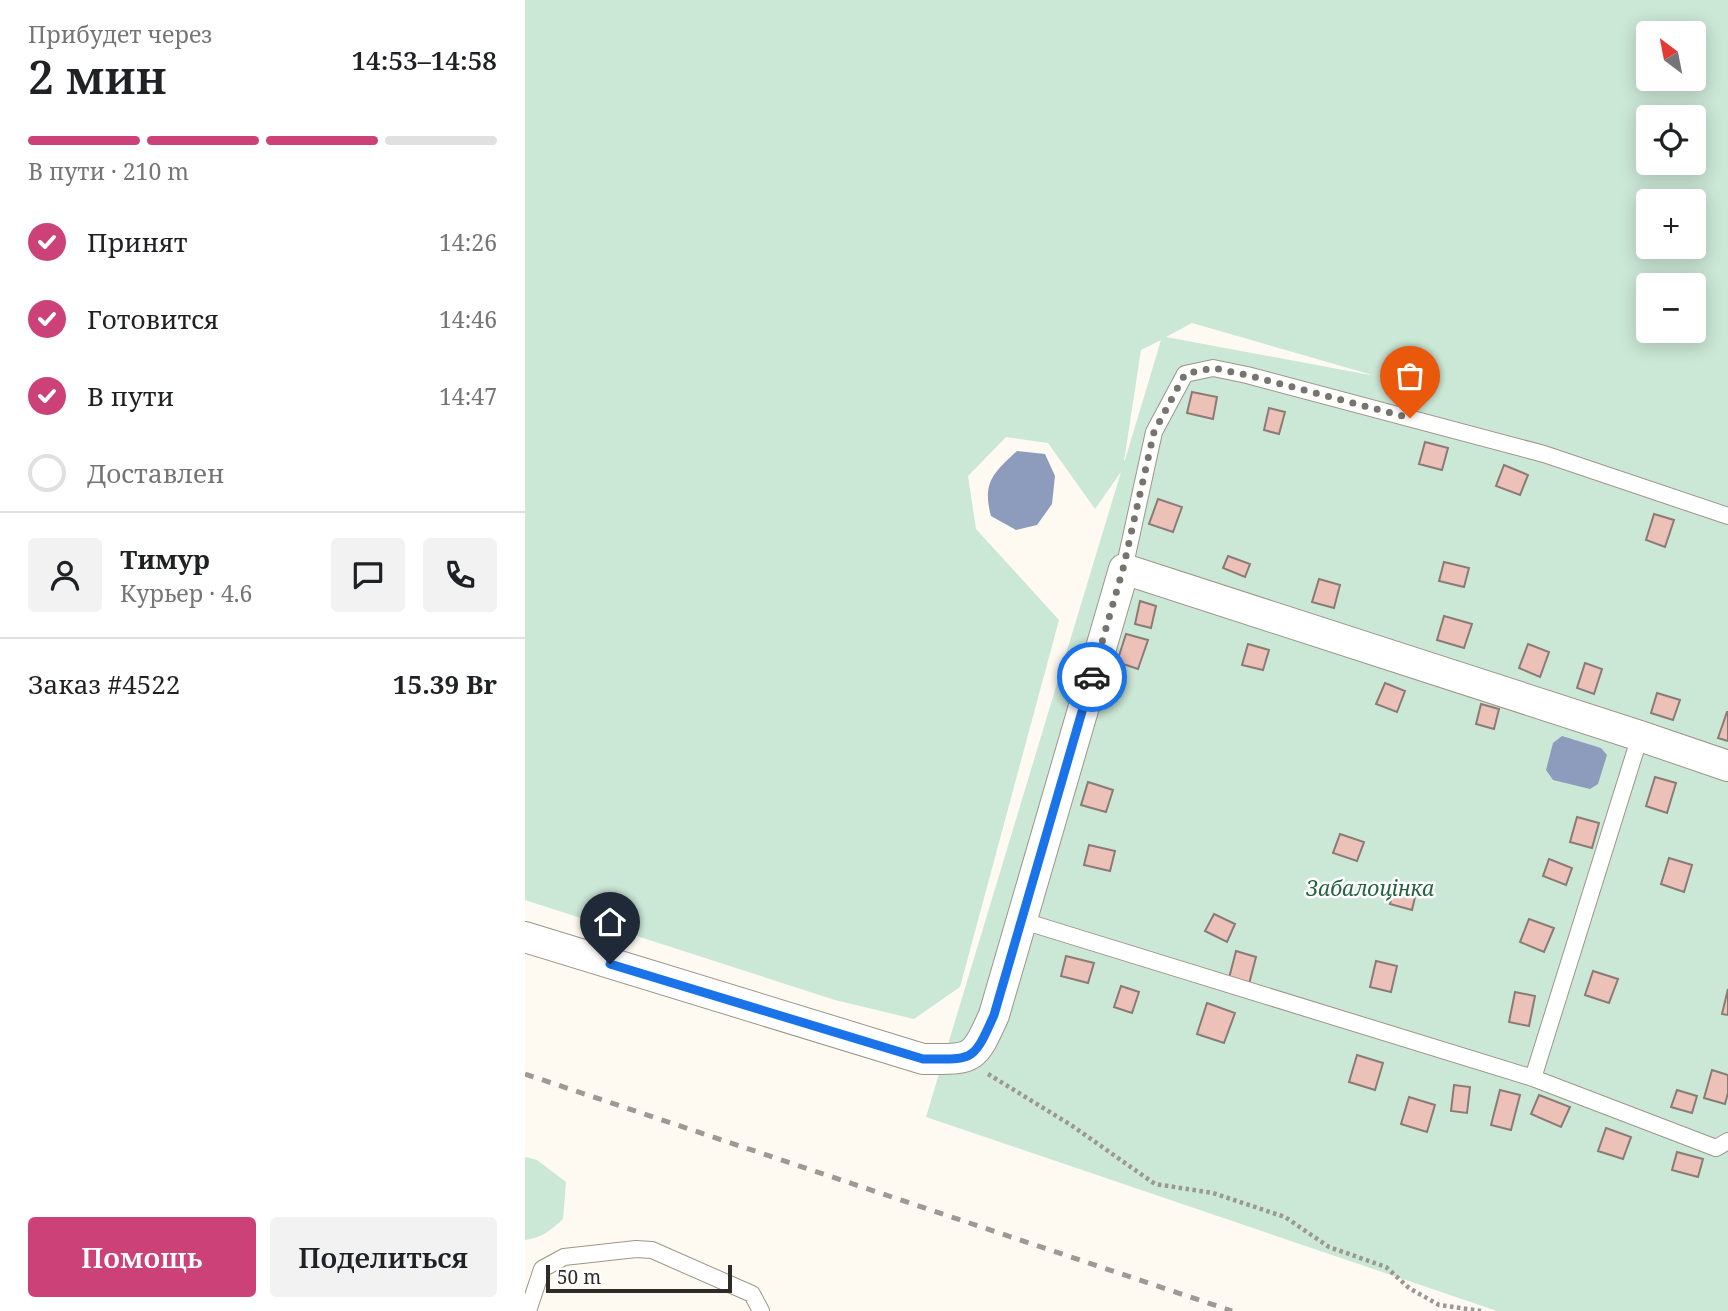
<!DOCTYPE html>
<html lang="ru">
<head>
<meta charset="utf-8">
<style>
	:root { --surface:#fff; --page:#f2f2f2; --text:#202124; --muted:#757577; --line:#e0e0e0; --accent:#cb4178 }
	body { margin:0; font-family:"Noto Serif",serif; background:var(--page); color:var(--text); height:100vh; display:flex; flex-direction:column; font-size:26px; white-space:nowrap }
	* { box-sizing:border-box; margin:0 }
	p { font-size:23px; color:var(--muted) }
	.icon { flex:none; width:38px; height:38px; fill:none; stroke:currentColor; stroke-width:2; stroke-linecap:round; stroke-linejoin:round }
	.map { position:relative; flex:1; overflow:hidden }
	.sheet { display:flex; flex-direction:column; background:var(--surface); width:525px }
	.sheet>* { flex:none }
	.needle { width:46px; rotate:328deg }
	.buttons { position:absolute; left:1111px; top:21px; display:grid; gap:14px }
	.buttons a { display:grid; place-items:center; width:70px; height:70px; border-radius:7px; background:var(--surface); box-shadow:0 4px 18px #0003; font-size:35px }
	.scale { position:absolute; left:21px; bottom:18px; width:186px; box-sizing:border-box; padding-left:7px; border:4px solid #2f2c27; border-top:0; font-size:19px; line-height:24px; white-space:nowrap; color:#2f2c27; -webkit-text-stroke:5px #fff; paint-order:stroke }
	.pin { position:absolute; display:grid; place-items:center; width:60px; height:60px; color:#fff; margin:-72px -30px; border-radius:50% 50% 50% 0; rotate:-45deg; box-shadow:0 0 7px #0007 }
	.pin .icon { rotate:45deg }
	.courier { position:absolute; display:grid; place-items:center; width:70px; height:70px; margin:-35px; border:5px solid #1a73e8; border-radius:50%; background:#fff; color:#222; box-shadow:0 2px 9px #0007 }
	.summary em { font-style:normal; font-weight:600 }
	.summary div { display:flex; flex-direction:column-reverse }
	.summary { display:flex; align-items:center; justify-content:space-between; height:119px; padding:0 28px }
	h1 { font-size:46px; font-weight:600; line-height:52px }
	.bar { display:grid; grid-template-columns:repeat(4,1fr); gap:10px 7px; align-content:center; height:84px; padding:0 28px }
	.bar i { height:9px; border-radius:5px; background:var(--line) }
	.bar .selected { background:var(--accent) }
	.bar p { grid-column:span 4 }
	.line { display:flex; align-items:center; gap:18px; padding:0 28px; border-top:2px solid var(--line) }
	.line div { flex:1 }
	.round { display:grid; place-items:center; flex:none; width:74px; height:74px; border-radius:7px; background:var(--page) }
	ol { padding:0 28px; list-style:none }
	li { display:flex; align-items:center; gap:21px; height:77px }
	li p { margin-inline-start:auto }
	li .icon { padding:7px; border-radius:50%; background:var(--accent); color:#fff; stroke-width:4 }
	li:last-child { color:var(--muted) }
	li i { width:38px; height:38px; border:4px solid var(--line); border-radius:50% }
	.cta { display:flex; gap:14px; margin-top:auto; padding:14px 28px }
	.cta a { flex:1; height:80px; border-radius:7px; background:var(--accent); color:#fff; font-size:28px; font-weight:600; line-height:80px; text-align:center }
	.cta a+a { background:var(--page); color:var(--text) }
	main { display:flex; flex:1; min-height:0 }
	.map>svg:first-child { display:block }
</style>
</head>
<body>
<main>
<section class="sheet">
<div class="summary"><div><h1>2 мин</h1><p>Прибудет через</p></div><em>14:53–14:58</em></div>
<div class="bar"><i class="selected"></i><i class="selected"></i><i class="selected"></i><i></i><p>В пути · 210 m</p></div>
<ol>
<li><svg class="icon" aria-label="check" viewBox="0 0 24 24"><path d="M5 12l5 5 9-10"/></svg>Принят<p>14:26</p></li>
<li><svg class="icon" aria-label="check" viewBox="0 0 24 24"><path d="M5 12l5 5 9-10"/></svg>Готовится<p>14:46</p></li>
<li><svg class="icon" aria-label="check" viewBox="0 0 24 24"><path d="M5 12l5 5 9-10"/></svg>В пути<p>14:47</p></li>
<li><i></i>Доставлен</li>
</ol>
<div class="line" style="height:126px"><a class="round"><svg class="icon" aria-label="person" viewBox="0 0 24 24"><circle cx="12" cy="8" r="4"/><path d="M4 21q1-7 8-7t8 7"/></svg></a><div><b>Тимур</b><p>Курьер · 4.6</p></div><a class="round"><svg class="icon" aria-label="chat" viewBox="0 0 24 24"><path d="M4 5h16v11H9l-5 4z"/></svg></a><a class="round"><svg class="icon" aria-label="phone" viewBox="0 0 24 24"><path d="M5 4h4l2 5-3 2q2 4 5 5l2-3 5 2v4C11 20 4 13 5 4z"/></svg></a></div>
<div class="line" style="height:91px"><div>Заказ #4522</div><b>15.39 Br</b></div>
<div class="cta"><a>Помощь</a><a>Поделиться</a></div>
</section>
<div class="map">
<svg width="1203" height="1311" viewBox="0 0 1203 1311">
	<rect width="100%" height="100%" fill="#fefaf1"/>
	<!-- green -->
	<path fill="#cbe7d6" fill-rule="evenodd" d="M0,0H1203V1311H972L401,1117L596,472L570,509L523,443L481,437L443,476L451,529L534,620L435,987L389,1019L310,1000L0,900ZM1124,33H1169V79H1124ZM1124,117H1169V163H1124ZM1124,201H1169V247H1124ZM1124,285H1169V331H1124ZM667,323L844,374L845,375L641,337ZM636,340L600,460L599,461L616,350Z
		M0,1157L12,1160L41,1182L38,1219C26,1230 16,1238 0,1240Z"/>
	<!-- water -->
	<path fill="#8d9cbd" d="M492,451L520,454L530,476L527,504L512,525L491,530L466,516C457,483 468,473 492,451Z
		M1037,736L1076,748L1082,755L1073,784L1065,789L1028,780L1021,770L1028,743Z"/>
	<!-- building -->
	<path fill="#ecc1b7" stroke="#8b7b77" stroke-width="2" d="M667,392L692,397L688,419L662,413Z
		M744,408L760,412L754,434L739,430Z
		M900,442L923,448L917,470L894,464Z
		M979,465L1003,475L995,495L971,486Z
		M633,499L657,507L648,532L624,524Z
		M1129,514L1149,520L1140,547L1121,540Z
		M703,556L725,564L720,577L698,568Z
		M919,562L944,568L939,587L914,581Z
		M794,579L815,585L809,608L787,602Z
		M615,601L631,606L626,628L610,624Z
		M919,616L947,624L939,648L912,640Z
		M601,634L623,640L613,669L592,662Z
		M723,644L744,650L738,670L717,665Z
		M1003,644L1024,652L1015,677L994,668Z
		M1060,663L1077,669L1069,694L1052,688Z
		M860,683L880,691L872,712L851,704Z
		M1132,693L1155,700L1148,720L1126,713Z
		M956,704L974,709L969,729L951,724Z
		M1202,712H1203V741L1193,738Z
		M1130,777L1151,783L1142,813L1121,806Z
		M563,782L588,790L581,812L556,805Z
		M1052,817L1074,823L1067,848L1045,842Z
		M815,834L839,842L832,861L808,853Z
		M564,845L590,851L585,871L559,865Z
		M1144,858L1167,865L1159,892L1136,884Z
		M1024,859L1047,868L1041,885L1018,876Z
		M869,888L891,893L887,910L865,904Z
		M689,914L710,924L702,942L680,931Z
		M1004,919L1029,928L1019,952L995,942Z
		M711,951L731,957L724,984L704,978Z
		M541,956L569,963L563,983L536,976Z
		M851,961L872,966L866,992L845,987Z
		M1068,971L1093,979L1084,1003L1060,995Z
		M596,986L614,992L607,1013L589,1007Z
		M1203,989V1015L1197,1014Z
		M990,992L1010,996L1004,1026L984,1022Z
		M682,1003L710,1013L699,1043L672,1034Z
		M832,1055L858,1063L850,1090L824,1082Z
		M1187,1070L1203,1075V1093L1200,1104L1179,1098Z
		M929,1085L945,1087L942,1113L926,1111Z
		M975,1090L995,1095L986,1130L966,1125Z
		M1152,1090L1172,1096L1167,1113L1146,1107Z
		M1014,1095L1045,1107L1036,1127L1006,1114Z
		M884,1097L910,1105L902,1132L876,1124Z
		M1081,1128L1106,1137L1098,1159L1073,1151Z
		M1152,1152L1178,1159L1173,1177L1147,1170Z"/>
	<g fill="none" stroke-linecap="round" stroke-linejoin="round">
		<!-- service casing -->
		<g stroke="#9d9688" stroke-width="18">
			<path id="service" d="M599,569L629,432L660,374L688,368L722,375L1019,454L1203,516
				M495,920L1008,1078L1191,1148L1203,1141
				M1008,1078L1115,736
				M3,1311L17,1269L39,1257L111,1249L127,1250L227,1294L236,1311"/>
		</g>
		<!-- minor casing -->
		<g stroke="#9d9688" stroke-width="32">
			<path id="minor" d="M0,937L398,1059C448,1059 448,1062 469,1015L599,569L1115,736L1203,766"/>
		</g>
		<!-- path -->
		<path stroke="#9b9891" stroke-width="4.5" stroke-dasharray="3.5 3.5" stroke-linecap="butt" d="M463,1074L546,1125L630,1184L688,1193L760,1217L804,1247L861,1267L884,1288L914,1305L956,1311"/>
		<!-- service -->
		<use href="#service" stroke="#fff" stroke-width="16"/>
		<!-- minor -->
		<use href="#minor" stroke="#fff" stroke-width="30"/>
		<!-- rail -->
		<path stroke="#9e9a93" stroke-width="5" stroke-dasharray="9 9" stroke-linecap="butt" d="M0,1074L707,1311"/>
	</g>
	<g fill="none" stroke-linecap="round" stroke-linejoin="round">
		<!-- done -->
		<path stroke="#77746e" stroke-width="7" stroke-dasharray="0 12.6" d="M567,677L598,569L629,432L660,374L688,368L722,375L885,418"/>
		<!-- route -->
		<path stroke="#1a73e8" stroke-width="9" d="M85,964L398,1059C448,1059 448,1063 469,1015L567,677"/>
	</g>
	<g text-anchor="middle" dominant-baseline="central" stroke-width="5" stroke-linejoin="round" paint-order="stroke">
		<!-- park labels -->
		<g font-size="21" font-style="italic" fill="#256243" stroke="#fff">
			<text x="845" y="888">Забалоцінка</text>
		</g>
	</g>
</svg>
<div class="buttons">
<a><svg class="needle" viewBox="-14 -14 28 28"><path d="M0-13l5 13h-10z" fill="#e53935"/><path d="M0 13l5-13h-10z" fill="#757577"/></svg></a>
<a><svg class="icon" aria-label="locate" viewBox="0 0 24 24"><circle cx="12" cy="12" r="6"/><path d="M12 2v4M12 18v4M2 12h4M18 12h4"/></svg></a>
<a>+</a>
<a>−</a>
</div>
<div class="scale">50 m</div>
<div class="pin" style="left:885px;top:418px;background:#ea580c"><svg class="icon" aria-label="bag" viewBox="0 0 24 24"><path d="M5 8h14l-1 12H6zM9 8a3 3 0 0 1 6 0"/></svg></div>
<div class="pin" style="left:85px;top:964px;background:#1f2937"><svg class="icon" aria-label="home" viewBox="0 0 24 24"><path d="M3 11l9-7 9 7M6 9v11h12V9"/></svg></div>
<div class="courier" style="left:567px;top:677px"><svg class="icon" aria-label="car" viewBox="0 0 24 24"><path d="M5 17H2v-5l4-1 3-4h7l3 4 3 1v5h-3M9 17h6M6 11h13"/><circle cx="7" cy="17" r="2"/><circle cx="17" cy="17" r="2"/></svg></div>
</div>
</main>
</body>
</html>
